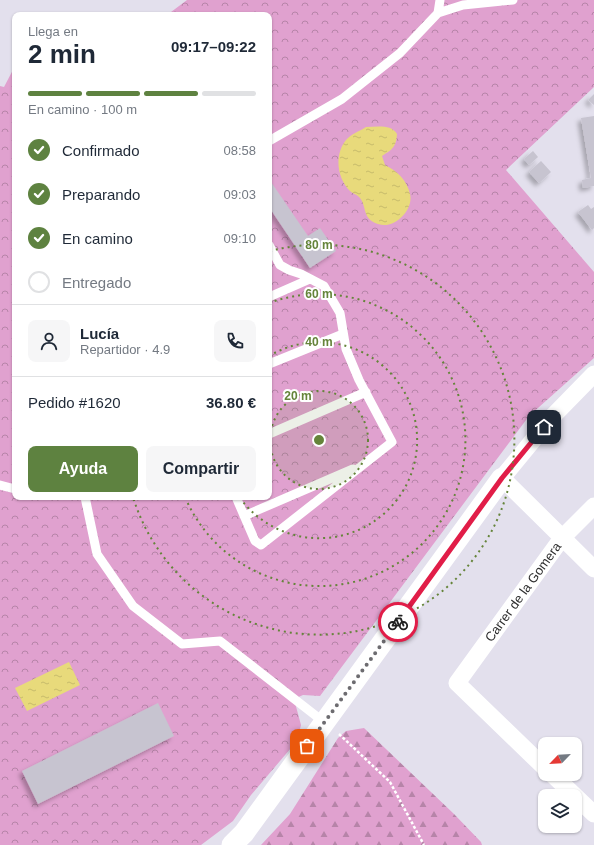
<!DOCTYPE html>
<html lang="es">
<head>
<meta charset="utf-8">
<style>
	:root { --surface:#fff; --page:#f6f6f7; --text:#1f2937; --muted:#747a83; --line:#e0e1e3; --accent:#5e8240 }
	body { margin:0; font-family:Helvetica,sans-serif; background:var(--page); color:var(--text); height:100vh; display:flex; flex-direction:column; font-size:15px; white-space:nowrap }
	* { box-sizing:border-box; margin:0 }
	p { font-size:13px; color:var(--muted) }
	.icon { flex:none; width:22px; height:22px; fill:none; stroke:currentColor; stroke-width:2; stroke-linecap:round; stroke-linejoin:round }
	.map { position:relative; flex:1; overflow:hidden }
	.drawer { position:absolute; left:12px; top:12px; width:260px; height:488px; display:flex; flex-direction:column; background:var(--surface); border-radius:8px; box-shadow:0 1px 3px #0004 }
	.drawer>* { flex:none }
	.needle { width:26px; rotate:245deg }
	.fabs { position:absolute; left:538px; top:737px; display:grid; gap:8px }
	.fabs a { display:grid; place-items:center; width:44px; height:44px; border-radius:8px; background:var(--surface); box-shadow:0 1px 3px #0004; font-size:20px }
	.pin { position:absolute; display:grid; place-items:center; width:34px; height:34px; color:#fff; margin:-17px; border-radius:8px; box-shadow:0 2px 6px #0006 }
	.courier { position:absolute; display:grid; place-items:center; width:40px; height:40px; margin:-20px; border:3px solid #e11d48; border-radius:50%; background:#fff; color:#222; box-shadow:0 1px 5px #0007 }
	.summary em { font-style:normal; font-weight:700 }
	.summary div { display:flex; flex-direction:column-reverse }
	.summary { display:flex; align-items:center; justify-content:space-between; height:68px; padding:0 16px }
	h1 { font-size:26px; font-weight:700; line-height:30px }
	.bar { display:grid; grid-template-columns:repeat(4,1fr); gap:6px 4px; align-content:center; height:48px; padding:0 16px }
	.bar i { height:5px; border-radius:3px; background:var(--line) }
	.bar .current { background:var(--accent) }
	.bar p { grid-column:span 4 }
	.line { display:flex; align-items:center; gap:10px; padding:0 16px; border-top:1px solid var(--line) }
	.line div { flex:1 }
	.round { display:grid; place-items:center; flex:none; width:42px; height:42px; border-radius:8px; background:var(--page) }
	ol { padding:0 16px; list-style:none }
	li { display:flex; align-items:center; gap:12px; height:44px }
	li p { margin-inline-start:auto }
	li .icon { padding:4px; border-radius:50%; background:var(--accent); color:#fff; stroke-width:4 }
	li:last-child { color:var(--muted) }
	li i { width:22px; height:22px; border:2px solid var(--line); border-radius:50% }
	.button { display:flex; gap:8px; margin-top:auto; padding:8px 16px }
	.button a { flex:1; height:46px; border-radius:8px; background:var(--accent); color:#fff; font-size:16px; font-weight:700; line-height:46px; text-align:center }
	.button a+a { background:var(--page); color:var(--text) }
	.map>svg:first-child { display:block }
</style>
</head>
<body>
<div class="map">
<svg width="594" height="845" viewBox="0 0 594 845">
	<defs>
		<pattern id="forest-firs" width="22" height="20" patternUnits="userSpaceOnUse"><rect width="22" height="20" fill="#e0a1cf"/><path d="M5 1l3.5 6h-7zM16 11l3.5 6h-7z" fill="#b684a8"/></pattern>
		<pattern id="park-crowns" width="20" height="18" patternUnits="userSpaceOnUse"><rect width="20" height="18" fill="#e0a1cf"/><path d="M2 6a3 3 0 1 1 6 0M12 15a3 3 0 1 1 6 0" fill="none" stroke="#b684a8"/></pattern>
		<pattern id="water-ripples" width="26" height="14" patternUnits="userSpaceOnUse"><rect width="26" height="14" fill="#e8da7b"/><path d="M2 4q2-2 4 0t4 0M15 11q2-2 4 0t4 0" fill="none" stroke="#c7bb6b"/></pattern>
		<filter id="shadow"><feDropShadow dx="-3.5" dy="3.5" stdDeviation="2" flood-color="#0004"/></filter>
	</defs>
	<rect width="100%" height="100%" fill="#e3e0ed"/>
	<!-- forest -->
	<path fill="url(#forest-firs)" d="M364,728L454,814L481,842L482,845H261L290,814L338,738L346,731Z"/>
	<!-- park -->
	<path fill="url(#park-crowns)" d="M187,0H594V87L506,170L594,272V358L529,416L320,696L303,695L294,699L301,725L297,741L251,795L233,821L201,845H0V86L4,87L15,66V497H269V15H167Z"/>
	<!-- water -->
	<path fill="url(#water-ripples)" d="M366,127C377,127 391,124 397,134C396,147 393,149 382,156L385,165C397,171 407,180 410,194C414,210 394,230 378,224C362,219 367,207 360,198C357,194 353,194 350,191C337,178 334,155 346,140C351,134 360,131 366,127Z
		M69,662L80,685L27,711L15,688Z"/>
	<!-- building -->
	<path fill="#c7c4d0" filter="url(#shadow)" d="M594,94V105L588,100Z
		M594,116V186L583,188L582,180L591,178L581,118Z
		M533,151L538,157L529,165L524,159Z
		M541,161L551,172L539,183L529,172Z
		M269,179L308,236L320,228L336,251L310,268L269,207Z
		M588,205L591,209L594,207V228L592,230L578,212Z
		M158,703L174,736L38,804L22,771Z"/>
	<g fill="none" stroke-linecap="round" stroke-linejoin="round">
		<!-- path -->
		<path stroke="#fff" stroke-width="2.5" stroke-dasharray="3 2" stroke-linecap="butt" d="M339,734L390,782L424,845"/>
		<!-- service -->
		<path stroke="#fff" stroke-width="9" d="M438,13L440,0
			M269,141L342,99L400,53L438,13L463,5L513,0
			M269,297L310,279
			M269,364L343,334
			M269,434L366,392
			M0,485L15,489
			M85,497L97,554L133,606L182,644L220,641L320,719L325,721
			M236,497L255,541L261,545L392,442L359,380L346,349L340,313L324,286L301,274L289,270L280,265L269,245
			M244,516L353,469"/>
		<!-- minor -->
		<path stroke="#fff" stroke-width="17" d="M594,374L552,417L502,478L594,569
			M545,768L457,683L562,538L594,506
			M552,774L575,796
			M575,796L594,814"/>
		<!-- tertiary -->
		<path stroke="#fff" stroke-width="21" d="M232,845L244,833L502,478"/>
	</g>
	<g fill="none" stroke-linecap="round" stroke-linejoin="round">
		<!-- done -->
		<path stroke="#6d6c70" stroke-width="4" stroke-dasharray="0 7.2" d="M307,746L398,622"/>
		<!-- route -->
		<path stroke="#e11d48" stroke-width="5" d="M398,622L502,478L544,427"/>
	</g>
	<!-- distance rings -->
	<circle cx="319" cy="440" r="49" fill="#65843a" fill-opacity=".12"/>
	<g fill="none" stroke="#65843a" stroke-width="2" stroke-dasharray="2 4">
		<circle cx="319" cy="440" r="49"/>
		<path d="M269 356A98 98 0 1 1 240 498"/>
		<path d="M269 303A146 146 0 1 1 185 497"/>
		<path d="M270 251A195 195 0 1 1 133 497"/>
	</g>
	<g text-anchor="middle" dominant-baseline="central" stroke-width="4" stroke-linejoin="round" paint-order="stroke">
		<!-- street labels -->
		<g font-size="13" fill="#2d2d2d" stroke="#fff">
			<text transform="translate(523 592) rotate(-54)">Carrer de la Gomera</text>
		</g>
	</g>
	<circle cx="319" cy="440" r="6" fill="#65843a" stroke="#fff" stroke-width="2"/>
	<g font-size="12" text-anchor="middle" font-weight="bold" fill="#65843a" stroke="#fff" stroke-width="4" stroke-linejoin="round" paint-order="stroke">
		<text x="319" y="249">80 m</text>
		<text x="319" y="298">60 m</text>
		<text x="319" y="346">40 m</text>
		<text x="298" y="400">20 m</text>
	</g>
</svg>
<div class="fabs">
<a><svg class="needle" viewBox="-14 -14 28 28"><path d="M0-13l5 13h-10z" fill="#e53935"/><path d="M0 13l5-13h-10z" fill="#747a83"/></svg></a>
<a><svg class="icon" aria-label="layers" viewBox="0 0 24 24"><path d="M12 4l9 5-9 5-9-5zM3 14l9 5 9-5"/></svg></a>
</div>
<div class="pin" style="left:307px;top:746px;background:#ea580c"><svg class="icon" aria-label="bag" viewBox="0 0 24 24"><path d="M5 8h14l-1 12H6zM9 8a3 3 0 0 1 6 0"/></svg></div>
<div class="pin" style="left:544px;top:427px;background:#1f2937"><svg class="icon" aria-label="home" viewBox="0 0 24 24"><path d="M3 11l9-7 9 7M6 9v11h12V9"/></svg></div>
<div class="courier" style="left:398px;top:622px"><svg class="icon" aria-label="bike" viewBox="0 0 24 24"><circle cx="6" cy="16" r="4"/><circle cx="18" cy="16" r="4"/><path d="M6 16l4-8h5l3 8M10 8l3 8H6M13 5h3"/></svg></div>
<section class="drawer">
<div class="summary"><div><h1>2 min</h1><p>Llega en</p></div><em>09:17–09:22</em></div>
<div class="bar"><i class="current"></i><i class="current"></i><i class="current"></i><i></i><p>En camino · 100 m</p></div>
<ol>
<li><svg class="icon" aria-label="check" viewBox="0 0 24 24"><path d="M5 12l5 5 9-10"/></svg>Confirmado<p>08:58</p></li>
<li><svg class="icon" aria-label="check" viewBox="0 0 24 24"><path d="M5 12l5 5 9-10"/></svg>Preparando<p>09:03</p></li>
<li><svg class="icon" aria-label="check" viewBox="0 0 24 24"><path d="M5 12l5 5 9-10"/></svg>En camino<p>09:10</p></li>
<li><i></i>Entregado</li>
</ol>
<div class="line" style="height:72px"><a class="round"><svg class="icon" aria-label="person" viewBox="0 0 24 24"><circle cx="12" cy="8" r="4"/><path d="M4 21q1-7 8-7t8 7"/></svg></a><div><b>Lucía</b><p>Repartidor · 4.9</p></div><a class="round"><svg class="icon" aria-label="phone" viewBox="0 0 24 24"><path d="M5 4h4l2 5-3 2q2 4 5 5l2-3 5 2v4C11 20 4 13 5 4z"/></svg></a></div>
<div class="line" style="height:52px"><div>Pedido #1620</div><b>36.80 €</b></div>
<div class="button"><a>Ayuda</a><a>Compartir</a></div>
</section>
</div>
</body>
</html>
